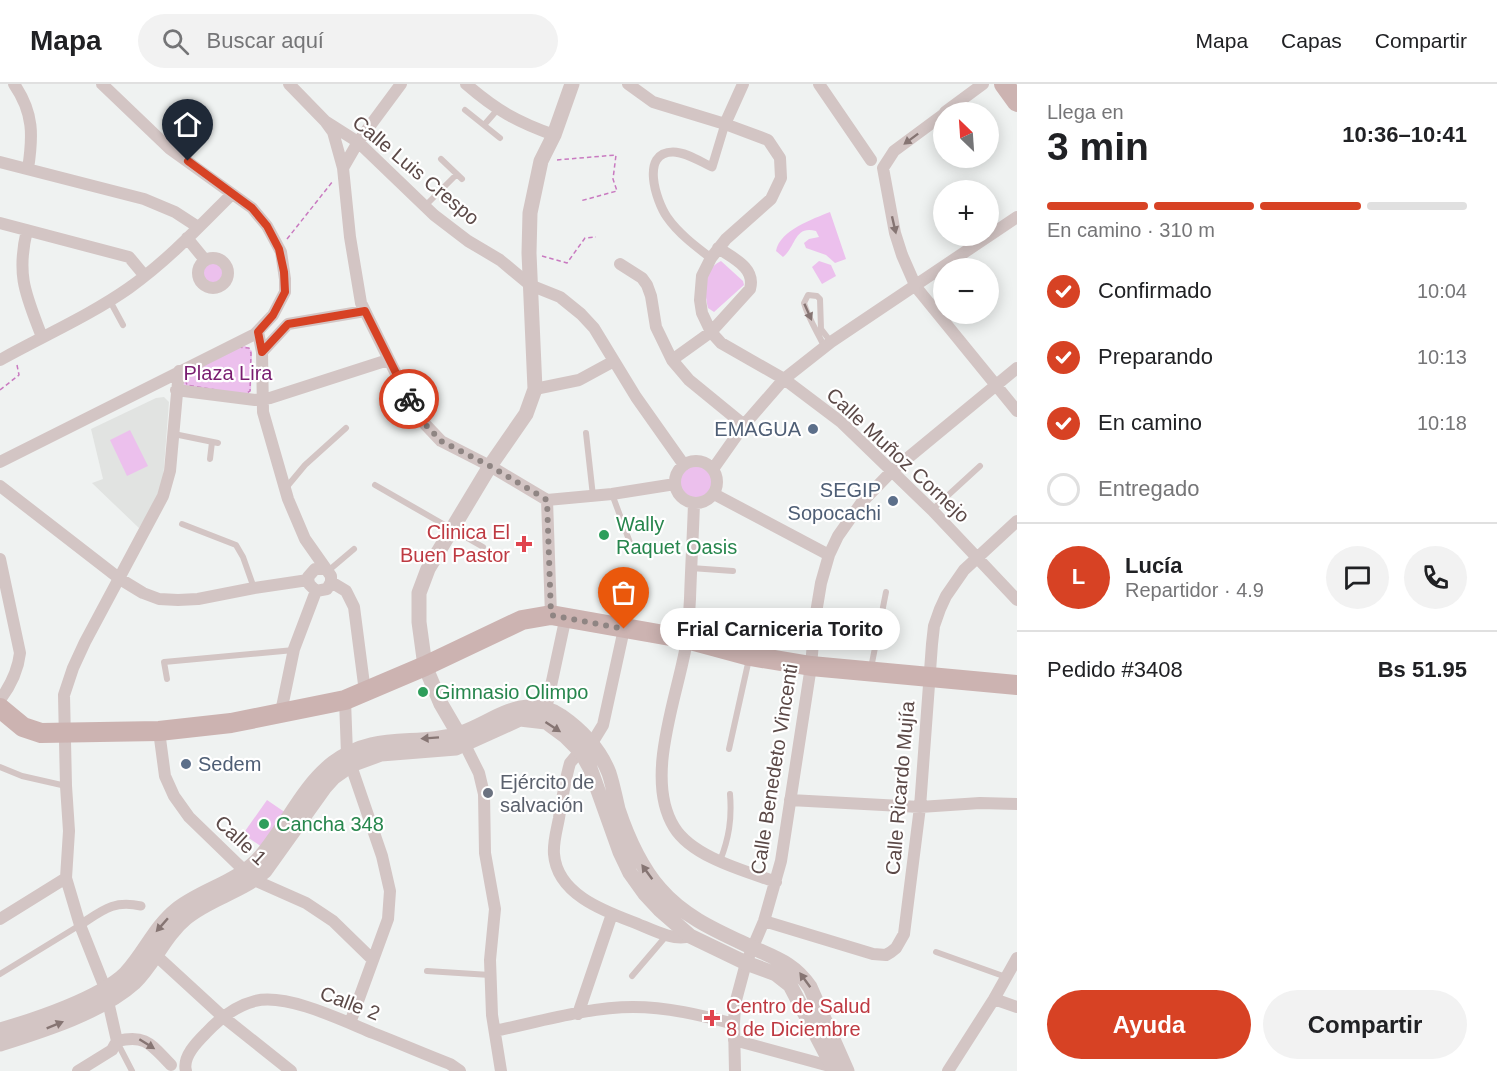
<!DOCTYPE html>
<html lang="es">
<head>
<meta charset="utf-8">
<style>
	:root { --surface:#fff; --page:#f2f2f2; --text:#202124; --muted:#757577; --line:#e0e0e0; --accent:#d74224 }
	body { margin:0; font-family:Arial,sans-serif; background:var(--page); color:var(--text); height:100vh; display:flex; flex-direction:column; font-size:22px; white-space:nowrap }
	* { box-sizing:border-box; margin:0 }
	p { font-size:20px; color:var(--muted) }
	.icon { flex:none; width:33px; height:33px; fill:none; stroke:currentColor; stroke-width:2; stroke-linecap:round; stroke-linejoin:round }
	.map { position:relative; flex:1; overflow:hidden }
	.details { display:flex; flex-direction:column; background:var(--surface); width:480px }
	.details>* { flex:none }
	.needle { width:39px; rotate:335deg }
	.tools { position:absolute; left:933px; top:18px; display:grid; gap:12px }
	.tools a { display:grid; place-items:center; width:66px; height:66px; border-radius:50%; background:var(--surface); box-shadow:0 3px 15px #0003; font-size:30px }
	.pin { position:absolute; display:grid; place-items:center; width:51px; height:51px; color:#fff; margin:-62px -26px; border-radius:50% 50% 50% 0; rotate:-45deg; box-shadow:0 0 6px #0007 }
	.pin .icon { rotate:45deg }
	.courier { position:absolute; display:grid; place-items:center; width:60px; height:60px; margin:-30px; border:4px solid #d74224; border-radius:50%; background:#fff; color:#222; box-shadow:0 2px 8px #0007 }
	.bubble { position:absolute; height:42px; border-radius:21px; background:var(--surface); box-shadow:0 3px 15px #0003; font-size:20px; font-weight:800; line-height:42px; text-align:center }
	.headline em { font-style:normal; font-weight:800 }
	.headline div { display:flex; flex-direction:column-reverse }
	.headline { display:flex; align-items:center; justify-content:space-between; height:102px; padding:0 30px }
	h1 { font-size:39px; font-weight:800; line-height:45px }
	.bar { display:grid; grid-template-columns:repeat(4,1fr); gap:9px 6px; align-content:center; height:72px; padding:0 30px }
	.bar i { height:8px; border-radius:4px; background:var(--line) }
	.bar .current { background:var(--accent) }
	.bar p { grid-column:span 4 }
	.line { display:flex; align-items:center; gap:15px; padding:0 30px; border-top:2px solid var(--line) }
	.line div { flex:1 }
	.round { display:grid; place-items:center; flex:none; width:63px; height:63px; border-radius:32px; background:var(--page) }
	ol { padding:0 30px; list-style:none }
	li { display:flex; align-items:center; gap:18px; height:66px }
	li p { margin-inline-start:auto }
	li .icon { padding:6px; border-radius:50%; background:var(--accent); color:#fff; stroke-width:4 }
	li:last-child { color:var(--muted) }
	li i { width:33px; height:33px; border:3px solid var(--line); border-radius:50% }
	.action { display:flex; gap:12px; margin-top:auto; padding:12px 30px }
	.action a { flex:1; height:69px; border-radius:36px; background:var(--accent); color:#fff; font-size:24px; font-weight:800; line-height:69px; text-align:center }
	.action a+a { background:var(--page); color:var(--text) }
	header { display:flex; align-items:center; gap:36px; box-sizing:border-box; height:84px; padding:0 30px; background:var(--surface); border-bottom:2px solid var(--line) }
	header strong { font-size:28px }
	nav { display:flex; gap:33px; margin-inline-start:auto; font-size:21px }
	.search { width:420px; height:54px; background:var(--page); display:flex; align-items:center; gap:15px; box-sizing:border-box; padding:0 21px; border-radius:33px; color:var(--muted); font-size:22px }
	main { display:flex; flex:1; min-height:0 }
	.map>svg:first-child { display:block }
</style>
</head>
<body>
<header>
<strong>Mapa</strong>
<div class="search"><svg class="icon" aria-label="search" viewBox="0 0 24 24"><circle cx="10" cy="10" r="6"/><path d="M15 15l6 6"/></svg>Buscar aquí</div>
<nav><a>Mapa</a><a>Capas</a><a>Compartir</a></nav>
</header>
<main>
<div class="map">
<svg width="1017" height="987" viewBox="0 0 1017 987">
	<rect width="100%" height="100%" fill="#eff2f1"/>
	<!-- education -->
	<path fill="#e1e3e1" d="M164,313L169,318L163,396L154,420L139,444L92,399L103,395L91,345L156,314Z"/>
	<!-- green -->
	<path fill="#ecc0ed" d="M830,128L846,175L835,179L826,171L806,164L804,159L809,155L819,153L816,147C794,141 796,163 783,173L776,167C780,146 813,135 830,128Z
		M202 188a11 11 0 1 1 22 0a11 11 0 1 1-22 0Z
		M721,177L743,197L744,201L714,228L708,224C704,208 703,185 721,177Z
		M819,177L831,181L836,192L822,200L812,183Z
		M244,261L252,267L251,307L245,312L185,302L183,299L184,287Z
		M130,346L148,382L127,392L110,356Z
		M680 398a16 16 0 1 1 32 0a16 16 0 1 1-32 0Z
		M267,716L286,729L262,763L243,750Z"/>
	<g fill="none" stroke-linecap="round" stroke-linejoin="round">
		<!-- path -->
		<path stroke="#c97ac0" stroke-width="1.5" stroke-dasharray="4.5 3" stroke-linecap="butt" d="M557,76L616,71L613,95L617,107L580,117
			M287,155L333,97
			M542,172L567,179L585,154L596,153
			M238,263L249,264L251,269L250,307L244,311L187,301L186,298L188,288Z
			M0,306L19,291L17,281"/>
		<!-- service -->
		<path stroke="#d3c5c4" stroke-width="6" d="M465,26L500,54
			M484,41L498,25
			M441,75L462,95
			M425,122L457,90
			M110,217L123,241
			M825,264C818,249 808,234 804,219L808,211L817,212L820,215L821,245L831,258
			M586,349L593,412
			M174,350L218,359
			M210,375L212,358
			M375,401L483,463
			M285,405L305,381L346,344
			M612,410L632,464
			M932,426L980,382
			M182,440L236,461L243,473L254,504
			M691,484L733,487
			M328,487L354,465
			M871,584L886,508
			M167,595L164,578L294,566
			M729,665L749,575
			M0,683L22,692L66,702
			M720,777C729,754 732,735 730,710
			M936,868L1006,893
			M427,887L490,891
			M0,890L80,841
			M632,892L667,851
			M117,958L132,987"/>
		<!-- pedestrian -->
		<path stroke="#d3c5c4" stroke-width="9" d="M711,174C695,162 678,149 667,133C656,117 640,68 673,68C686,68 701,78 712,83L725,40
			M80,841C103,826 113,816 141,822"/>
		<!-- minor -->
		<path stroke="#d3c5c4" stroke-width="12" d="M14,0C34,29 33,52 28,85
			M289,0L325,37L358,58L434,131L468,157L500,176L530,201L560,213L581,230L594,244L636,313L684,381
			M466,0C496,26 517,38 554,51
			M628,0L653,18L725,40L768,56L780,74L781,94L771,115L726,155L711,174L702,192L700,216L702,229L711,248L721,259L784,295L841,338L932,426L1017,516
			M819,0L871,76
			M945,28L983,0
			M944,30L894,67L883,84L895,149L902,171L916,203L1017,327
			M325,37L333,48L343,84L350,153L361,219L411,320L423,338L441,357L490,382L547,416L612,410L675,400
			M725,40L743,0
			M0,78L144,115L175,128L198,143
			M343,84L358,58L401,0
			M0,139L129,173L144,191
			M27,146C16,192 26,211 42,253
			M187,154L205,176
			M198 189a15 15 0 1 1 30 0a15 15 0 1 1-30 0Z
			M620,180L642,194L647,201L651,212L656,243L672,276L689,296L744,341
			M258,248L262,268L263,328L288,415L305,455L331,492V498L327,505L316,507L309,500L308,493L315,485H325
			M262,268L288,240L365,227
			M0,276C43,252 89,232 129,204C167,177 199,143 231,111
			M672,276L711,248L750,205C756,184 733,174 718,164
			M535,305L579,296L614,277
			M176,306L255,316L270,314L388,276
			M675 398a21 21 0 1 1 42 0a21 21 0 1 1-42 0Z
			M0,378L255,250L273,231L285,208V195L281,168L267,142L252,124L170,65L102,0
			M713,385L744,341L784,295L831,258L1017,133
			M0,402L120,495L143,509L159,515L178,516L198,515L254,504L308,496
			M714,410L829,471
			M547,416L551,531
			M694,419C693,451 691,483 690,515C689,528 689,543 687,556C679,609 643,693 674,743C692,773 745,787 776,798
			M0,475L20,569C18,587 11,601 0,616
			M331,498L346,507L354,523L365,608
			M624,545L603,641L592,659L575,673L570,679C565,697 562,715 559,734C557,745 553,758 554,770C557,809 601,826 633,838C649,844 673,858 690,852
			M345,616L347,670L382,772L390,807L388,835L350,939
			M546,625L566,532
			M281,628L294,565L316,507
			M159,647L165,692L174,712L189,733L254,796L306,819L333,837L373,876
			M465,661L479,689L484,710L485,769L495,825L490,876L492,931L501,987
			M790,716L920,723L980,719L1017,720
			M0,835L66,794
			M764,837L873,870L886,871L891,868L896,864L904,850L920,723L932,560L934,542L940,525L946,512L964,486L1017,437
			M149,865L222,932L291,987
			M994,915L1017,923
			M578,930L612,830
			M495,947C538,938 589,923 633,923C667,923 701,931 734,940
			M734,956L837,984
			M117,957C147,950 151,961 171,981
			M78,987L112,966L117,957L105,904L80,841L66,794L69,747L66,702L64,611L73,584L85,558L163,412L170,387L179,287
			M186,987C182,973 197,958 206,949C220,934 235,922 255,917C287,909 344,937 373,949C399,959 424,970 450,980L460,987
			M735,987L734,940L735,920L746,879L764,837L781,777L811,582L815,535L821,499L829,471L838,452L862,418L892,387L1017,284
			M948,987L994,915L1017,874"/>
		<!-- tertiary -->
		<path stroke="#d3c5c4" stroke-width="15" d="M462,656L441,620L425,582L419,538V509L428,485L490,382L526,330L535,305L529,169L530,129L541,77L554,51L572,0
			M0,946C35,936 101,914 126,889C144,870 155,843 176,826C202,805 238,799 261,772C286,743 302,703 333,679C376,646 416,664 461,649C485,641 506,623 531,623C541,623 553,626 561,632C581,646 600,666 609,689C613,701 615,713 618,725C628,755 640,782 660,805C684,833 717,847 749,862C775,874 794,879 810,903L847,987
			M0,960C41,947 102,928 134,899C154,880 164,852 186,834C210,814 242,808 265,787L325,703L334,693L351,681L381,670L456,664L520,635L546,638L565,652L581,668L590,684L620,768L630,789L645,810L659,825L690,852L746,879L776,890L790,901L835,987"/>
		<!-- primary -->
		<path stroke="#ccb3b1" stroke-width="20" d="M1004,0L1017,18
			M0,624L23,643L41,649L159,647L231,639L345,616L425,582L522,536L551,531L687,555L750,572L811,582L1017,601"/>
	</g>
	<!-- one-way arrows -->
	<defs><path id="oneway-solid" d="M-6-.8H1V-3.2L6.5 0L1 3.2V.8H-6Z" transform="scale(1.5)"/></defs>
	<g fill="#867573">
		<use href="#oneway-solid" transform="translate(911 55) rotate(143)"/>
		<use href="#oneway-solid" transform="translate(894 141) rotate(77)"/>
		<use href="#oneway-solid" transform="translate(808 228) rotate(66)"/>
		<use href="#oneway-solid" transform="translate(553 643) rotate(33)"/>
		<use href="#oneway-solid" transform="translate(430 654) rotate(176)"/>
		<use href="#oneway-solid" transform="translate(647 788) rotate(-126)"/>
		<use href="#oneway-solid" transform="translate(162 841) rotate(131)"/>
		<use href="#oneway-solid" transform="translate(805 896) rotate(-126)"/>
		<use href="#oneway-solid" transform="translate(55 941) rotate(-22)"/>
		<use href="#oneway-solid" transform="translate(147 960) rotate(32)"/>
	</g>
	<g fill="none" stroke-linecap="round" stroke-linejoin="round">
		<!-- done -->
		<path stroke="#8f8583" stroke-width="6" stroke-dasharray="0 10.8" d="M409,315L423,338L441,357L490,382L547,416L551,531L624,545"/>
		<!-- route -->
		<path stroke="#d74224" stroke-width="8" d="M188,77L252,124L267,142L279,165L284,188L285,208L273,231L258,248L262,268L288,240L365,227L409,315"/>
	</g>
	<!-- markers -->
	<g fill="#5c6f8a" stroke="#fff" stroke-width="2">
		<circle cx="813" cy="345" r="6"/>
		<circle cx="893" cy="417" r="6"/>
		<circle cx="186" cy="680" r="6"/>
	</g>
	<g fill="#2e9e5b" stroke="#fff" stroke-width="2">
		<circle cx="604" cy="451" r="6"/>
		<circle cx="423" cy="608" r="6"/>
		<circle cx="264" cy="740" r="6"/>
	</g>
	<g fill="#e0444e" stroke="#fff" stroke-width="2">
		<path d="M521 451h6v6h6v6h-6v6h-6v-6h-6v-6h6z"/>
		<path d="M709 925h6v6h6v6h-6v6h-6v-6h-6v-6h6z"/>
	</g>
	<circle fill="#6b7280" stroke="#fff" stroke-width="2" cx="488" cy="709" r="6"/>
	<g text-anchor="middle" dominant-baseline="central" stroke-width="4.5" stroke-linejoin="round" paint-order="stroke">
		<!-- street labels -->
		<g font-size="20" fill="#5c4a48" stroke="#fff">
			<text transform="translate(416 86) rotate(40)">Calle Luis Crespo</text>
			<text transform="translate(898 371) rotate(43)">Calle Muñoz Cornejo</text>
			<text transform="translate(774 685) rotate(-81)">Calle Benedeto Vincenti</text>
			<text transform="translate(900 704) rotate(-85)">Calle Ricardo Mujía</text>
			<text transform="translate(241 756) rotate(43)">Calle 1</text>
			<text transform="translate(350 919) rotate(21)">Calle 2</text>
		</g>
		<!-- park labels -->
		<g font-size="20" fill="#791d70" stroke="#fff">
			<text x="228" y="289">Plaza Lira</text>
		</g>
		<!-- service labels -->
		<g font-size="20" fill="#4e5e75" stroke="#fff" text-anchor="end">
			<text x="801" y="345">EMAGUA</text>
			<text x="881" y="406">SEGIP<tspan x="881" dy="23">Sopocachi</tspan></text>
			<text x="198" y="680" text-anchor="start">Sedem</text>
		</g>
		<!-- leisure labels -->
		<g font-size="20" fill="#27864d" stroke="#fff" text-anchor="start">
			<text x="616" y="440">Wally<tspan x="616" dy="23">Raquet Oasis</tspan></text>
			<text x="435" y="608">Gimnasio Olimpo</text>
			<text x="276" y="740">Cancha 348</text>
		</g>
		<!-- health labels -->
		<g font-size="20" fill="#be3a42" stroke="#fff" text-anchor="end">
			<text x="510" y="448">Clinica El<tspan x="510" dy="23">Buen Pastor</tspan></text>
			<text x="726" y="922" text-anchor="start">Centro de Salud<tspan x="726" dy="23">8 de Diciembre</tspan></text>
		</g>
		<!-- worship labels -->
		<g font-size="20" fill="#5b616d" stroke="#fff" text-anchor="start">
			<text x="500" y="698">Ejército de<tspan x="500" dy="23">salvación</tspan></text>
		</g>
	</g>
</svg>
<div class="tools">
<a><svg class="needle" viewBox="-14 -14 28 28"><path d="M0-13l5 13h-10z" fill="#e53935"/><path d="M0 13l5-13h-10z" fill="#757577"/></svg></a>
<a>+</a>
<a>−</a>
</div>
<div class="pin" style="left:624px;top:545px;background:#ea580c"><svg class="icon" aria-label="bag" viewBox="0 0 24 24"><path d="M5 8h14l-1 12H6zM9 8a3 3 0 0 1 6 0"/></svg></div>
<div class="pin" style="left:188px;top:77px;background:#1f2937"><svg class="icon" aria-label="home" viewBox="0 0 24 24"><path d="M3 11l9-7 9 7M6 9v11h12V9"/></svg></div>
<div class="courier" style="left:409px;top:315px"><svg class="icon" aria-label="bike" viewBox="0 0 24 24"><circle cx="6" cy="16" r="4"/><circle cx="18" cy="16" r="4"/><path d="M6 16l4-8h5l3 8M10 8l3 8H6M13 5h3"/></svg></div>
<div class="bubble" style="left:660px;top:524px;width:240px">Frial Carniceria Torito</div>
</div>
<section class="details">
<div class="headline"><div><h1>3 min</h1><p>Llega en</p></div><em>10:36–10:41</em></div>
<div class="bar"><i class="current"></i><i class="current"></i><i class="current"></i><i></i><p>En camino · 310 m</p></div>
<ol>
<li><svg class="icon" aria-label="check" viewBox="0 0 24 24"><path d="M5 12l5 5 9-10"/></svg>Confirmado<p>10:04</p></li>
<li><svg class="icon" aria-label="check" viewBox="0 0 24 24"><path d="M5 12l5 5 9-10"/></svg>Preparando<p>10:13</p></li>
<li><svg class="icon" aria-label="check" viewBox="0 0 24 24"><path d="M5 12l5 5 9-10"/></svg>En camino<p>10:18</p></li>
<li><i></i>Entregado</li>
</ol>
<div class="line" style="height:108px"><b class="round" style="background:var(--accent);color:#fff">L</b><div><b>Lucía</b><p>Repartidor · 4.9</p></div><a class="round"><svg class="icon" aria-label="chat" viewBox="0 0 24 24"><path d="M4 5h16v11H9l-5 4z"/></svg></a><a class="round"><svg class="icon" aria-label="phone" viewBox="0 0 24 24"><path d="M5 4h4l2 5-3 2q2 4 5 5l2-3 5 2v4C11 20 4 13 5 4z"/></svg></a></div>
<div class="line" style="height:78px"><div>Pedido #3408</div><b>Bs 51.95</b></div>
<div class="action"><a>Ayuda</a><a>Compartir</a></div>
</section>
</main>
</body>
</html>
